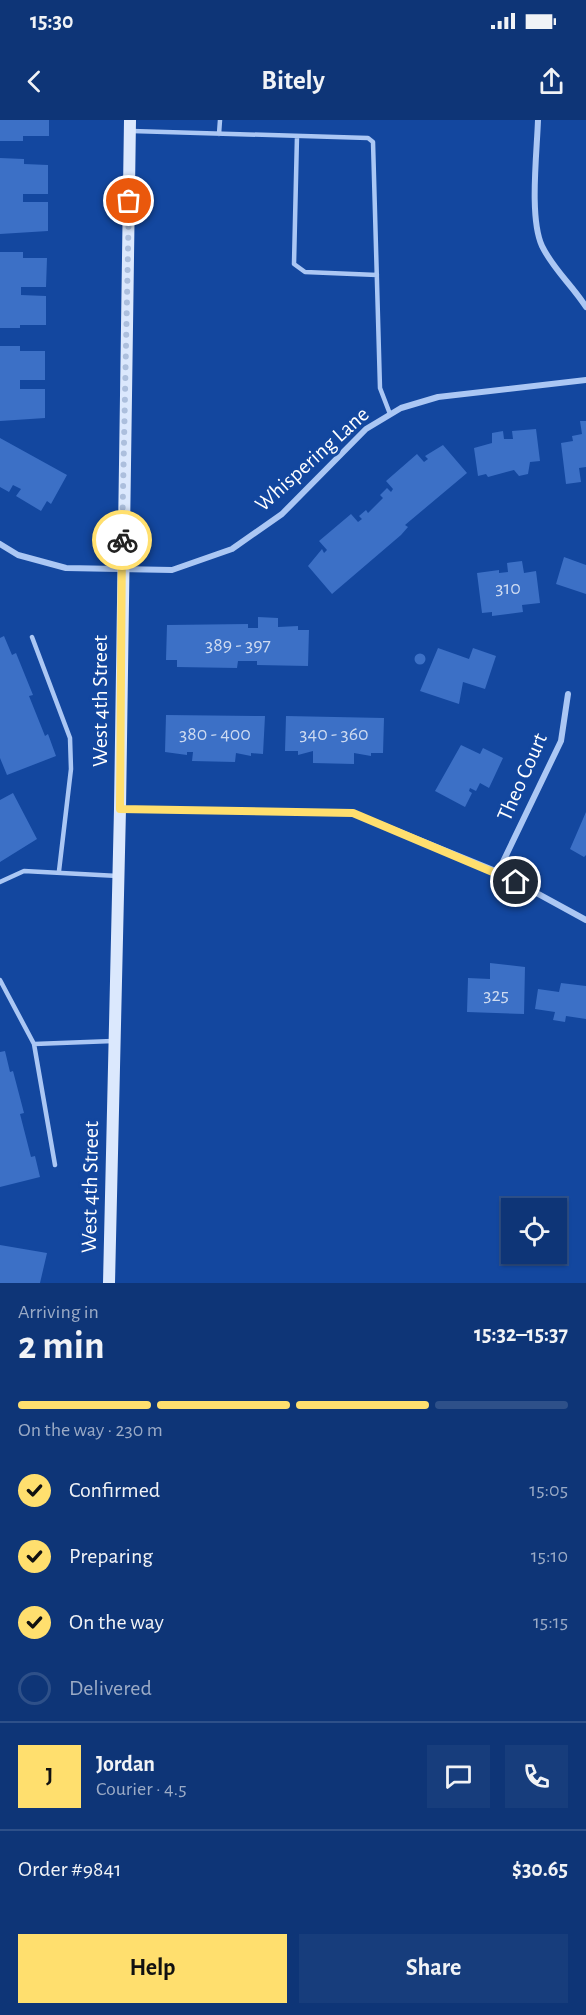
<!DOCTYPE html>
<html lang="en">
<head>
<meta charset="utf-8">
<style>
	:root { --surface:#0e3577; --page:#173d7c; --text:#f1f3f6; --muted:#9babc6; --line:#2e5089; --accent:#ffdf6e }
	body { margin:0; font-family:"Alegreya Sans",sans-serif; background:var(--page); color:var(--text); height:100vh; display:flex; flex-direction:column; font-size:22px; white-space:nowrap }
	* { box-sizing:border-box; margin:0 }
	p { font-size:20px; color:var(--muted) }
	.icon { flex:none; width:33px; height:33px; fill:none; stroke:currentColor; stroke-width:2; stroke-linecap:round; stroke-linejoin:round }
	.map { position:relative; height:1163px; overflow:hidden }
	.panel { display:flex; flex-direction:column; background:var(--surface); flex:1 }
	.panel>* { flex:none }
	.tools { position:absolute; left:501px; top:1078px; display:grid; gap:12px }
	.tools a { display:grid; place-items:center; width:66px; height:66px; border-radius:0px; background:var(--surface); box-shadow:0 2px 4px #0004,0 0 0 2px var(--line); font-size:30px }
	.pin { position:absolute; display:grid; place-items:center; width:51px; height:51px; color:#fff; margin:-26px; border:3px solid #fff; border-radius:50%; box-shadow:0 2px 6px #0007 }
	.courier { position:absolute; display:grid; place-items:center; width:60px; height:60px; margin:-30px; border:4px solid #ffdf6e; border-radius:50%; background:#fff; color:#222; box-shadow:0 2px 8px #0007 }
	.summary em { font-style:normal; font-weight:700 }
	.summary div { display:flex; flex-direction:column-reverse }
	.summary { display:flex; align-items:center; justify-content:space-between; height:102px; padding:0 18px }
	h1 { font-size:39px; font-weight:700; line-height:45px }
	.bar { display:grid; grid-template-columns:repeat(4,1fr); gap:9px 6px; align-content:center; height:72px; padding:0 18px }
	.bar i { height:8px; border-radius:4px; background:var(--line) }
	.bar .active { background:var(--accent) }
	.bar p { grid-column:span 4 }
	.line { display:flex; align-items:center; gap:15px; padding:0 18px; border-top:2px solid var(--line) }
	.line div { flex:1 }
	.round { display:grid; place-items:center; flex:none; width:63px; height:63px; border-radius:0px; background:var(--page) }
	ol { padding:0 18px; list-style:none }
	li { display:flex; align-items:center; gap:18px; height:66px }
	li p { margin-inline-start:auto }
	li .icon { padding:6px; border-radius:50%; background:var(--accent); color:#111; stroke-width:4 }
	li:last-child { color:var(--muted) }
	li i { width:33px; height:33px; border:3px solid var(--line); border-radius:50% }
	.action { display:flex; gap:12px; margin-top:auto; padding:12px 18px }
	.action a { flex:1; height:69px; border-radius:0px; background:var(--accent); color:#111; font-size:24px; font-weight:700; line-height:69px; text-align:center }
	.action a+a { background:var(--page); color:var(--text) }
	.status { display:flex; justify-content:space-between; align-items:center; height:42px; padding:0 30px; background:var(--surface); direction:ltr }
	.status svg { height:16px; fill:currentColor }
	header { display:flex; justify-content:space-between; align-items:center; height:78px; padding:0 18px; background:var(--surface); font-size:27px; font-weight:700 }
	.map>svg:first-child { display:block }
</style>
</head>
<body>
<div class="status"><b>15:30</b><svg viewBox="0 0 49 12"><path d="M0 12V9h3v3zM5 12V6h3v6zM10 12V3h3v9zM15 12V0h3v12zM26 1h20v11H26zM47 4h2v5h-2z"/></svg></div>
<header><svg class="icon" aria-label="back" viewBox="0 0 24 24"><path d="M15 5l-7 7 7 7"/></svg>Bitely<svg class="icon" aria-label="share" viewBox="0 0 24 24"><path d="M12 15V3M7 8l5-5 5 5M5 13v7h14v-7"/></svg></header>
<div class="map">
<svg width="586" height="1163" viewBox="0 0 586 1163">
	<rect width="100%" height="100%" fill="#13479f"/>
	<!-- building -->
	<path fill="#3c70c6" d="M0,0H49V16H23V21H0Z
		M0,38L24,39V44L48,45V74H23V82H48V111L0,114Z
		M0,132H23V138H47L46,167H21V175L46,176V205H20V208H0Z
		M0,226H20V231H45V260H20V269H45V298L0,301Z
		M580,301H586V347L579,348L581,362L566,364L561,323L573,321L572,316L582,314Z
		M536,309L540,341L530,342L528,354L519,356L514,350L488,357L486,354L478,356L474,328L492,323V313L503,311L504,319H513L512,311Z
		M0,318L67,355L51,384L47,381L41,391L16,376L21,369L13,365L9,372L0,367Z
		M443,325L467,353L405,405L408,407L401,415L332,474L308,446L322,429L324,433L327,430L319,421L351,394L358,402L362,399L359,396L366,390L368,393L383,378L380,375L387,368L391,372L393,369L386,361L417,334L424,342L428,339L425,336Z
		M564,437L586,445V474L556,464Z
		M522,441L524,453L536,451L540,483L522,485L523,492L492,496V492L482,493L477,453L499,450V453L508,452L507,443Z
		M258,497L278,498V507L298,506V510H309L308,546L257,545V541H238L237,548L177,547V540H166L167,505L248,504V508H258Z
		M4,516L12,535L16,533L33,575L29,576L45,616L48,614L56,636L7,655L0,638V518Z
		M438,528L469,539L473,528L496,536L485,569L463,562L459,584L420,571Z
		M414.5 539a5.5 5.5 0 1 1 11 0a5.5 5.5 0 1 1-11 0Z
		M166,595L265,596L263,634L251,633V636L236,633L235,642L192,641L193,632H187V635L165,632Z
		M286,596L384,598L383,633H371V636L354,633V644L313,643V631L298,635V631H285Z
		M461,625L480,634L483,628L503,638L489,668L480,663L476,671L470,668L469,671L472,673L465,687L435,671Z
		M13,673L37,719L0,742V680Z
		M586,692V735L584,737L570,729Z
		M490,843L525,847L524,894L467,892L468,858L490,859Z
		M561,863L586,866V899L566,896L565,902L553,900L555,892L535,889L538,869L559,872Z
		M5,931L10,952L13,951L24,993L20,994L31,1037L35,1036L40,1057L0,1067V932Z
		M0,1125L47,1133L40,1163H0Z"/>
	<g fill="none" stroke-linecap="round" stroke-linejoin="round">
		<!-- lane -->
		<path stroke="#abc7f4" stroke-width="4.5" d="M132,11L368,18L373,22L380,268L390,294
			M219,14L220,0
			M297,16L294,144L305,152L377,155
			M32,517L70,618L71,649L59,751
			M0,762L24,751L118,756
			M0,860L34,924L55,1045
			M34,924L113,921"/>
		<!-- street -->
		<path stroke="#abc7f4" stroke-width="6" d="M538,0C537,32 529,98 542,126C553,149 572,165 586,187
			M0,424L18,435L66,448L172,450L232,429L282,394L366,309L401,288L438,277L586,260
			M120,689L353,693L498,752L586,800
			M498,752L561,621L568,574"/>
		<!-- secondary -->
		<path stroke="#dbe8fd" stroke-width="12" d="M109,1163L120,689L130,0"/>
	</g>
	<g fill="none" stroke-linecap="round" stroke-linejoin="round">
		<!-- done -->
		<path stroke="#acbfdd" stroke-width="6" stroke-dasharray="0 10.8" d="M122,420L129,81"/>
		<!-- route -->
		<path stroke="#ffdf6e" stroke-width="8" d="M122,420L120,689L353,693L516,762"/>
	</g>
	<g text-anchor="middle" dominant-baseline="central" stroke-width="6" stroke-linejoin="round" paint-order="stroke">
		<!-- number labels -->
		<g font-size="20" fill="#cedbf1">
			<text x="508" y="468">310</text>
			<text x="238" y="525">389 - 397</text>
			<text x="215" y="614">380 - 400</text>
			<text x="334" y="614">340 - 360</text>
			<text x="496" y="875">325</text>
		</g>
		<!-- street labels -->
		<g font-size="22" fill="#fff" stroke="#13479f">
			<text transform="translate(312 339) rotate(-42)">Whispering Lane</text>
			<text transform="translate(100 581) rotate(-90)">West 4th Street</text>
			<text transform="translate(522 657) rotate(-66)">Theo Court</text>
			<text transform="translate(90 1067) rotate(-89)">West 4th Street</text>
		</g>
	</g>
</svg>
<div class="tools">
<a><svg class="icon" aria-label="locate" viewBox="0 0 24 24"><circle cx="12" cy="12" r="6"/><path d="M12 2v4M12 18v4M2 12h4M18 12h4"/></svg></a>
</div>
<div class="pin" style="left:129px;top:81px;background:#ea580c"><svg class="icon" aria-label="bag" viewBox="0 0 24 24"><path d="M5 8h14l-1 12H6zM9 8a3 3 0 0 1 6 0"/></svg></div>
<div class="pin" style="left:516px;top:762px;background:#1f2937"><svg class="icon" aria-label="home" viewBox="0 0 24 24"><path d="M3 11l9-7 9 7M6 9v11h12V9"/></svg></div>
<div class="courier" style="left:122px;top:420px"><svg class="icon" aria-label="bike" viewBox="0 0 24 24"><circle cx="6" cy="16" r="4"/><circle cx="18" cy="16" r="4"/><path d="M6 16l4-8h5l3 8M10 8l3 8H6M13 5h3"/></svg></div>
</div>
<section class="panel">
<div class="summary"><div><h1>2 min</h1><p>Arriving in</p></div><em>15:32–15:37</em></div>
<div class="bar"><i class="active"></i><i class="active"></i><i class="active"></i><i></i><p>On the way · 230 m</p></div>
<ol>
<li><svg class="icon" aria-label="check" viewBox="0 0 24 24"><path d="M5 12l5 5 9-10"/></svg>Confirmed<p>15:05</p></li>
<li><svg class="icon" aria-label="check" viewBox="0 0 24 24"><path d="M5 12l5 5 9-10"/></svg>Preparing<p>15:10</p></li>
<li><svg class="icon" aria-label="check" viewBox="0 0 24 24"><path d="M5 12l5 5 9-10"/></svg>On the way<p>15:15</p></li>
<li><i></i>Delivered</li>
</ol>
<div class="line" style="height:108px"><b class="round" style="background:var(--accent);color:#111">J</b><div><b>Jordan</b><p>Courier · 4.5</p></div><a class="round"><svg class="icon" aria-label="chat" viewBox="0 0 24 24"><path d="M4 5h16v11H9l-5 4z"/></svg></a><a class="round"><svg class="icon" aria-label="phone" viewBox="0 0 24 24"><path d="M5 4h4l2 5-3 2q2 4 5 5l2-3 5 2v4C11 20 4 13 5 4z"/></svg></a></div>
<div class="line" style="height:78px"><div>Order #9841</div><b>$30.65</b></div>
<div class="action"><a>Help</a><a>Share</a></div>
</section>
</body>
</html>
